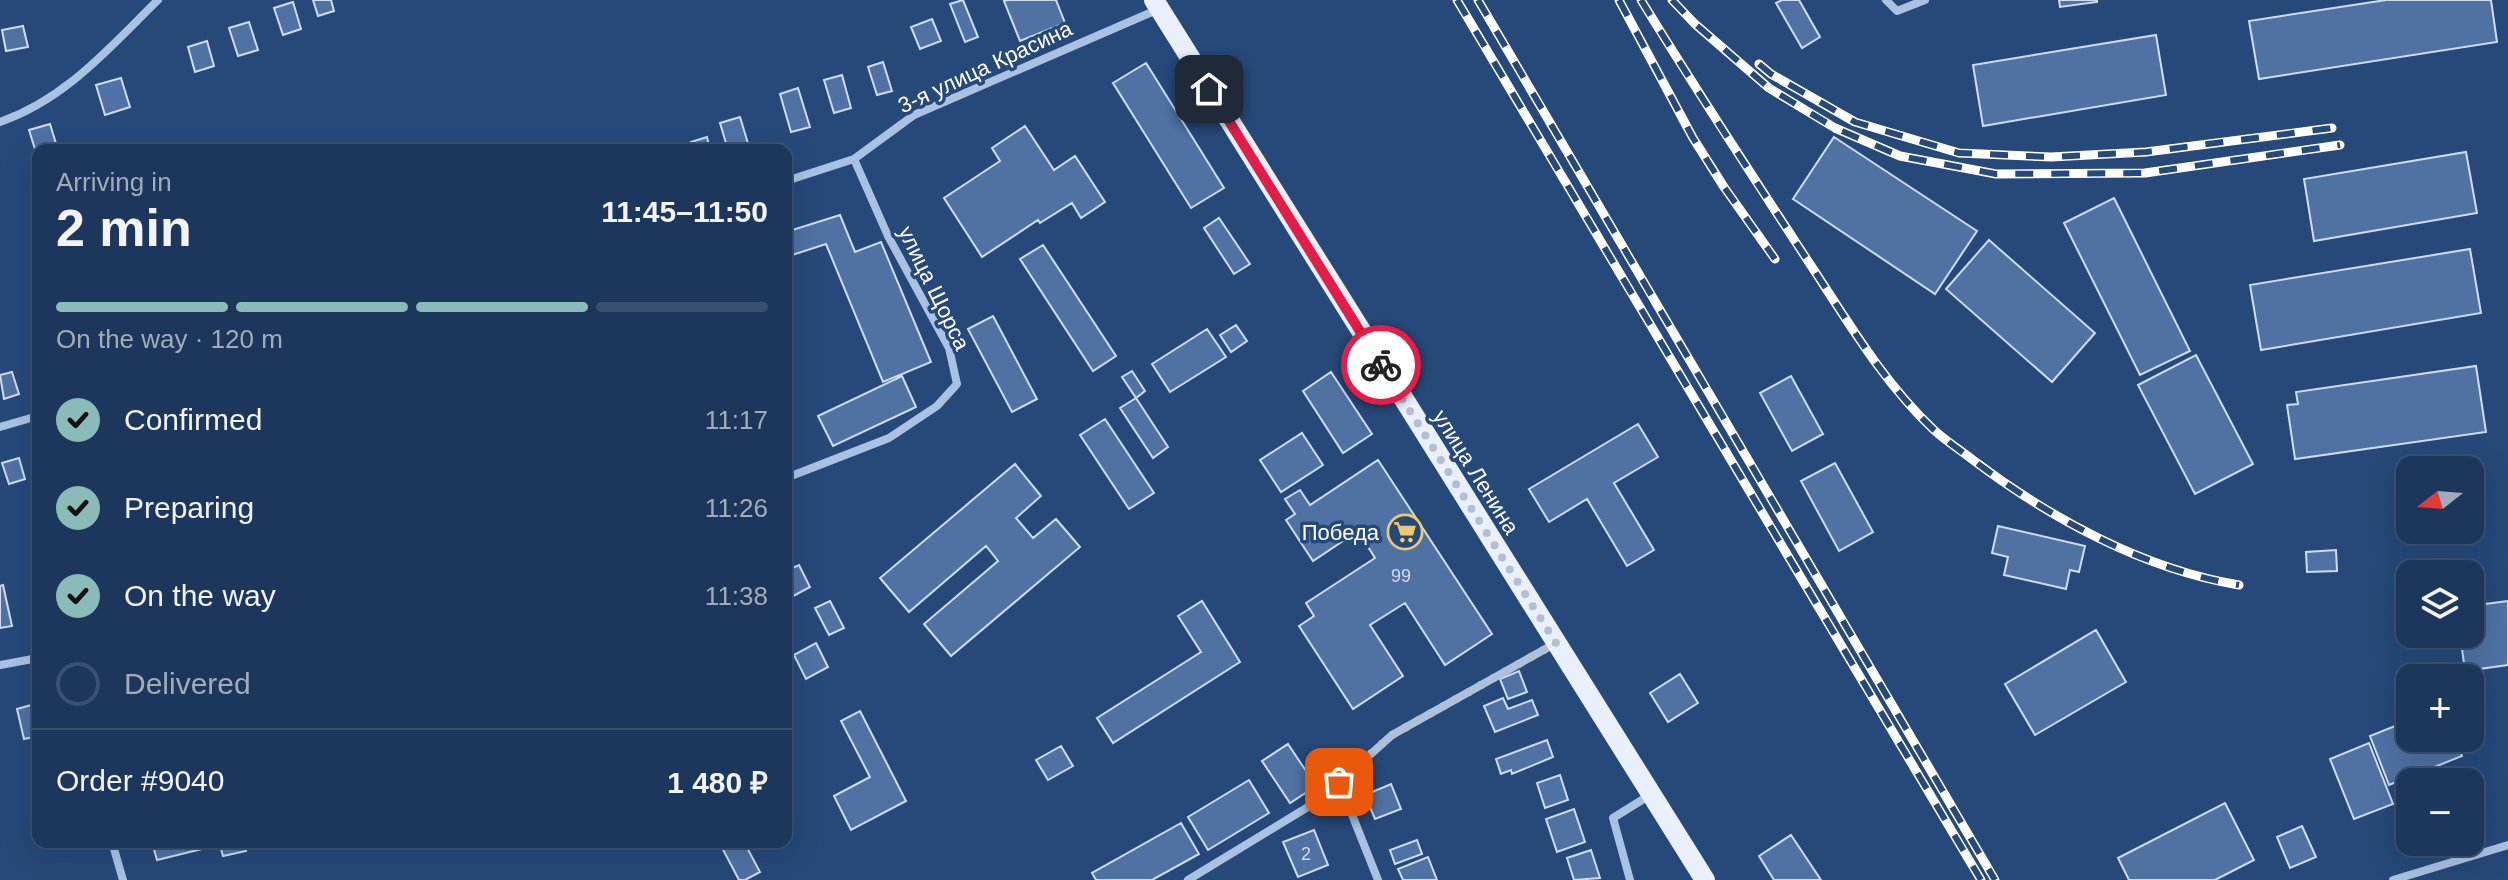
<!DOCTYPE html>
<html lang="en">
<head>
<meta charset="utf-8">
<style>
	:root { --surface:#1c375b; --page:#253f61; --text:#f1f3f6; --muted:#a0acbb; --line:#3a5171; --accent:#8bbbb9 }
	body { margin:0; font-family:Arial,sans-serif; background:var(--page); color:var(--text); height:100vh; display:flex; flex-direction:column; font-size:30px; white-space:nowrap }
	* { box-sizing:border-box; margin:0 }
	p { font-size:26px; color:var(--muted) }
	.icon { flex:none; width:44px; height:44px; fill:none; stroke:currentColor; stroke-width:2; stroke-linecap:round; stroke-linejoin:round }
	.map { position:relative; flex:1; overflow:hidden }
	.sheet { position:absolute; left:32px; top:144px; width:760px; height:704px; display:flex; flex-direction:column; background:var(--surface); border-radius:16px; box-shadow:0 8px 32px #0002,0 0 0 2px var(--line) }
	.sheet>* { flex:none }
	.needle { width:52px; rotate:253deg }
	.tools { position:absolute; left:2396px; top:456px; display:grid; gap:16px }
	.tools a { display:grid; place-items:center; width:88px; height:88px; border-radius:16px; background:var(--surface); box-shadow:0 8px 32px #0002,0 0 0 2px var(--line); font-size:40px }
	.pin { position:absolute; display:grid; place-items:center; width:68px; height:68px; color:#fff; margin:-34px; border-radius:16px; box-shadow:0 4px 12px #0006 }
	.courier { position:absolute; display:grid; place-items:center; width:80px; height:80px; margin:-40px; border:6px solid #e11d48; border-radius:50%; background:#fff; color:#222; box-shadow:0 2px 10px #0007 }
	.head em { font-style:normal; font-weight:800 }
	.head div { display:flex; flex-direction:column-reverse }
	.head { display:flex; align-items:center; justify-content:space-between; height:136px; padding:0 24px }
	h1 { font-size:52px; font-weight:800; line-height:60px }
	.bar { display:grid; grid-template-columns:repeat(4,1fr); gap:12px 8px; align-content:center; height:96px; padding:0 24px }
	.bar i { height:10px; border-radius:6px; background:var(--line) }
	.bar .on { background:var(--accent) }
	.bar p { grid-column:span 4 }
	.line { display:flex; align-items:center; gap:20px; padding:0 24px; border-top:2px solid var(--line) }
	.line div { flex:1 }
	ol { padding:0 24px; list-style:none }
	li { display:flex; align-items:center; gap:24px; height:88px }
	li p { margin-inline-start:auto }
	li .icon { padding:8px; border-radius:50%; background:var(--accent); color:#111; stroke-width:4 }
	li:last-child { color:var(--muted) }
	li i { width:44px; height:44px; border:4px solid var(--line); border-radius:50% }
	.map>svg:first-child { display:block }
</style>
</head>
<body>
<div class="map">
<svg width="2508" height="880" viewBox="0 0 2508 880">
	<rect width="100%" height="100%" fill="#264979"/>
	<!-- building -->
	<path fill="#4f72a3" stroke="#ccddf3" stroke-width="2" d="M313,0H331L334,11L318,16Z
		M963,0L978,37L965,42L950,4Z
		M1008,0H1056L1065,23L1020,41L1004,1Z
		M1782,0H1799L1820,37L1802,48L1776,3Z
		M2059,0H2097V2L2060,7Z
		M2386,0H2491L2497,42L2259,79L2249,21Z
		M293,2L301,29L283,35L274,8Z
		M932,19L941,41L920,49L911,27Z
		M249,22L258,50L238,56L229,28Z
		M23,26L28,47L6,51L2,30Z
		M2156,35L2166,95L1983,126L1973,65Z
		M207,41L214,66L195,72L188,47Z
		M883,62L892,91L877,95L868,67Z
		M1146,63L1224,188L1191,208L1113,83Z
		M842,75L851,108L834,113L824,80Z
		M121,78L130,107L105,115L96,85Z
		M798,88L810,127L791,132L780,94Z
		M740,117L750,150H728L720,123Z
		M50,124L58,150H38V159L29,130Z
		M1025,126L1054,170L1075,156L1105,202L1081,218L1072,203L1040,223L1038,220L982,257L944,198L1000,161L992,148Z
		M707,137L710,150H693L691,142Z
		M1834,137L1977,231L1935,294L1793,199Z
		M2466,152L2477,213L2314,241L2304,179Z
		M2114,198L2190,351L2140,375L2064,223Z
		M840,215L855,252L881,242L931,362L883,382L826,244L786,257V232Z
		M1219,218L1250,264L1234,274L1204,228Z
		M1989,240L2095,333L2052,382L1946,289Z
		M1043,245L1116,356L1093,371L1020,259Z
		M2470,249L2481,313L2261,350L2250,285Z
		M993,316L1037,399L1012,412L968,329Z
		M1236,325L1247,341L1231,352L1220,335Z
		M1207,329L1226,357L1170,392L1152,364Z
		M2196,355L2253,464L2195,494L2138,385Z
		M2476,366L2486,432L2295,459L2287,405L2298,404L2296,392Z
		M1132,371L1145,391L1136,398L1122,377Z
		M12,372L19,394L4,399L0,375Z
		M1331,372L1372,434L1343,453L1303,391Z
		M902,376L916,407L833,446L818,416Z
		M1791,376L1823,434L1792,451L1760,393Z
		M1136,398L1168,447L1153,458L1120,408Z
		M1105,419L1154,493L1129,509L1080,435Z
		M1638,424L1658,457L1614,483L1654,550L1627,566L1587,499L1549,522L1529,489Z
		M1302,433L1323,465L1281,492L1260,460Z
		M19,458L25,479L9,484L2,463Z
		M1378,460L1492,634L1445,665L1405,603L1370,625L1403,676L1353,709L1299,626L1314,616L1306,603L1375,558L1358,531L1313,561L1286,520L1295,514L1285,499L1300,490L1310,505Z
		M1835,463L1873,532L1839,551L1801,481Z
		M1015,464L1041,496L1016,518L1033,538L1056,519L1080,547L951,656L924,624L998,561L986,546L909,612L880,578Z
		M1998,526L2085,546L2079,572L2070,570L2066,589L2004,575L2008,557L1992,553Z
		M2336,550L2337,571L2307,572L2306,552Z
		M799,565L810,587L786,600V571Z
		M3,585L12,626L0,628V586Z
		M830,601L844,628L829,635L815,608Z
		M1202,601L1240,662L1113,743L1097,718L1201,652L1178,616Z
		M2508,601V665L2465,671L2460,634H2470V606Z
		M2096,630L2126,682L2035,735L2005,684Z
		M816,643L828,667L806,679L794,655Z
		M1519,671L1527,692L1508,699L1500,679Z
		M2458,672V678H2441L2440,674Z
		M1680,674L1698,703L1668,722L1650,693Z
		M1503,698L1508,709L1532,700L1538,715L1495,732L1484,706Z
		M38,703V736L24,739L17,709Z
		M860,711L906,801L851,830L834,796L870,777L841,721Z
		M2410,720V738H2455L2462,756L2389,785L2370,736Z
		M1547,740L1553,757L1512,774L1511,770L1501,774L1496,759Z
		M2369,743L2393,804L2354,819L2330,759Z
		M1288,744L1316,786L1290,803L1262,761Z
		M1061,746L1073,766L1048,780L1036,760Z
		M1560,775L1568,800L1545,808L1537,783Z
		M1249,780L1269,813L1208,850L1188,817Z
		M1391,784L1401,809L1375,819L1365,795Z
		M2225,803L2254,860L2215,880H2129L2118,858Z
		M1574,809L1585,842L1557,852L1546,819Z
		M1181,823L1199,854L1152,880H1096L1092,873Z
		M2302,826L2316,857L2290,868L2277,837Z
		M1314,830L1328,865L1298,877L1283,842Z
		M1791,835L1821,880H1774L1759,856Z
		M1417,840L1422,854L1395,864L1390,850Z
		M152,842H200L202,849L157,860Z
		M219,842H243L246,851L223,856Z
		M719,842H744L760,872L745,880H739Z
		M1591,850L1600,878L1574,880L1567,858Z
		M1428,857L1437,880H1403L1398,869Z"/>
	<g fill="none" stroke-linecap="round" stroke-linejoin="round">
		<!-- street -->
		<path stroke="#a9c2e3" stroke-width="8" d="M1886,0L1897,11L1925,0
			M0,122C66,99 109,48 158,0
			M786,181L854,159L914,115L1159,9
			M0,427L38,416
			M786,478L889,438L937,406L957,384L949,348L888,236L854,159
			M0,665L38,658
			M1339,782L1378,880
			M112,842L123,880
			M1188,880L1321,799L1392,735L1556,643
			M1630,880L1613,818L1650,795
			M2393,880L2508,845"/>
		<!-- primary -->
		<path stroke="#e9f0fc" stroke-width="20" d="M1154,0L1705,880"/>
		<!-- rail casing -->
		<g stroke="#fff" stroke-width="9">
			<path id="rail" d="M1457,0L1981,880
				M1478,0L1995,880
				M1619,0L1693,138L1724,187L1775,259
				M1641,0C1695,88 1751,174 1808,261C1847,320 1882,381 1934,430C1946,441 1960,450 1973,460C2050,518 2143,569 2239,585
				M1672,0L1695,24L1769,88L1835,128L1900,156L1996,174L2145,173L2340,145
				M1759,64L1771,74L1855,122L1959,153L2051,157L2146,152L2332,128"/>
		</g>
		<!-- rail -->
		<use href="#rail" stroke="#264979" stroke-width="6" stroke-dasharray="18" stroke-linecap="butt"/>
	</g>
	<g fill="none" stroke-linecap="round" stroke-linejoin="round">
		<!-- done -->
		<path stroke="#b3bfd0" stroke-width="8" stroke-dasharray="0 14.4" d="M1339,782L1392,735L1556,643L1381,365"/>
		<!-- route -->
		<path stroke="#e11d48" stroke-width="10" d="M1209,89L1381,365"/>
	</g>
	<!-- icons -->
	<defs>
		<g id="supermarket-ring" transform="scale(1.8)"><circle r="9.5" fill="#264979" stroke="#ecca6f" stroke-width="1.5"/><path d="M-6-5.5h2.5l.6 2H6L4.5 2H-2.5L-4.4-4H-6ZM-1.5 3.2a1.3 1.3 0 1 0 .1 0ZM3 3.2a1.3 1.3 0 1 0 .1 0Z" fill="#ecca6f"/></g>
	</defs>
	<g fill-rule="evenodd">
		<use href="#supermarket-ring" x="1405" y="532"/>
	</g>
	<g text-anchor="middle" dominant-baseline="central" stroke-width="7" stroke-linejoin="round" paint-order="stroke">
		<!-- number labels -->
		<g font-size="18" fill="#d3dce8">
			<text x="1401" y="576">99</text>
			<text x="1306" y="854">2</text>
		</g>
		<!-- street labels -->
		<g font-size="22" fill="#fff" stroke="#264979">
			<text transform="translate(985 67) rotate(-25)">3-я улица Красина</text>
			<text transform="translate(934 288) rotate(64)">улица Щорса</text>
			<text transform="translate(1476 472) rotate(58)">улица Ленина</text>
		</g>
		<!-- poi labels -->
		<g font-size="22" fill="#fff" stroke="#264979" text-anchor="end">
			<text x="1379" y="532">Победа</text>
		</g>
	</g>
</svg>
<div class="tools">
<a><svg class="needle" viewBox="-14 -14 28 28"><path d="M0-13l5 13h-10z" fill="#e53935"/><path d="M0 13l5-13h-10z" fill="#a0acbb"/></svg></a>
<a><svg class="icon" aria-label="layers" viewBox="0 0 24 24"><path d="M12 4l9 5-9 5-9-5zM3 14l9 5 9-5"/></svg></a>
<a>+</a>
<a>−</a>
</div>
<div class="pin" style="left:1339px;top:782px;background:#ea580c"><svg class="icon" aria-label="bag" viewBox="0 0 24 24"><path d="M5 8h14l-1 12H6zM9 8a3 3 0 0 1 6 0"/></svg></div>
<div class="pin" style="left:1209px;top:89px;background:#1f2937"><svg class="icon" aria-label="home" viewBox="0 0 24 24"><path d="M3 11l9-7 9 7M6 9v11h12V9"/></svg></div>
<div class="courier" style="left:1381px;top:365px"><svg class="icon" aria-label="bike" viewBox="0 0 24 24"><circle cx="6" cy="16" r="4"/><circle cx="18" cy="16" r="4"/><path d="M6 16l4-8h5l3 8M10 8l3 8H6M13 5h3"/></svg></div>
<section class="sheet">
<div class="head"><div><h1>2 min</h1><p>Arriving in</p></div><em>11:45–11:50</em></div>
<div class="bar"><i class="on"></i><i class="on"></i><i class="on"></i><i></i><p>On the way · 120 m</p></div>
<ol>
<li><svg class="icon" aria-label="check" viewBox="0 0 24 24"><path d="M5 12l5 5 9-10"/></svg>Confirmed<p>11:17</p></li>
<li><svg class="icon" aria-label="check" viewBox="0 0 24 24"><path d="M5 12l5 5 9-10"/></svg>Preparing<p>11:26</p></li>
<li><svg class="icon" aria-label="check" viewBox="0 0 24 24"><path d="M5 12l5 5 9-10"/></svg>On the way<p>11:38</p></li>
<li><i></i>Delivered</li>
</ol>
<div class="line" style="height:104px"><div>Order #9040</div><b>1 480 ₽</b></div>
</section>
</div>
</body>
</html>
